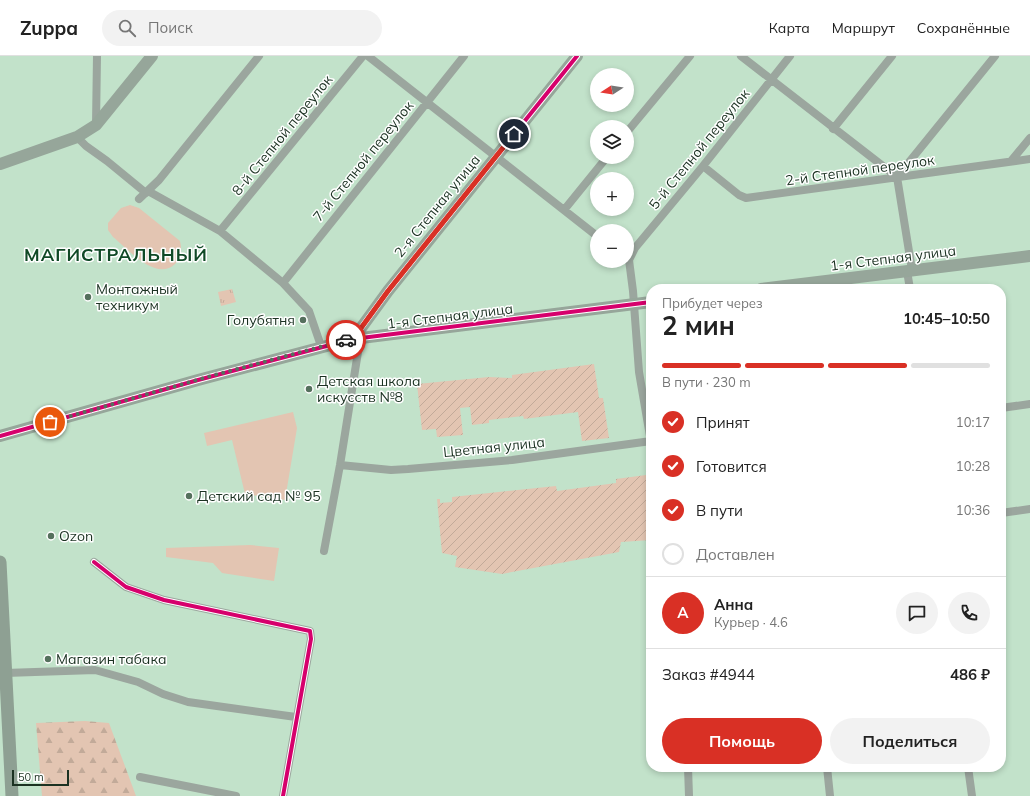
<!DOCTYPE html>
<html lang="ru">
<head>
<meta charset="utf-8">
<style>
	:root { --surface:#fff; --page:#f2f2f2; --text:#222; --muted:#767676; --line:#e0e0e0; --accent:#d93025 }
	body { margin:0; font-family:Mulish,sans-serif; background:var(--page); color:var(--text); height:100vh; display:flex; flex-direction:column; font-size:15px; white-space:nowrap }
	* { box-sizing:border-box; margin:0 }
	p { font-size:13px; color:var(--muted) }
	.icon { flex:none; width:22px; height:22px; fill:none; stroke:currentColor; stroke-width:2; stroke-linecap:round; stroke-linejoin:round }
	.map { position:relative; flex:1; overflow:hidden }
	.panel { position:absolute; left:646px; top:228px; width:360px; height:488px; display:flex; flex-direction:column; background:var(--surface); border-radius:16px; box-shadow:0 2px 6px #0003 }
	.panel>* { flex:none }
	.needle { width:26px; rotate:258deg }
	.tools { position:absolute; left:590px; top:12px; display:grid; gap:8px }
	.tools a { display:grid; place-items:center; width:44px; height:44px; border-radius:50%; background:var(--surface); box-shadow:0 2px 6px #0003; font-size:20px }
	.scale { position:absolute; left:12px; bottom:10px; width:57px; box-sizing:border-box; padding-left:4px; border:2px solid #1b3222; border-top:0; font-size:11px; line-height:14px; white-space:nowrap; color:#1b3222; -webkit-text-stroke:3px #fff; paint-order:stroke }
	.pin { position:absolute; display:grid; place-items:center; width:34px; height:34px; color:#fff; margin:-17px; border:2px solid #fff; border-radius:50%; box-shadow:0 1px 4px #0007 }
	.courier { position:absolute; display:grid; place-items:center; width:40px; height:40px; margin:-20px; border:3px solid #d93025; border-radius:50%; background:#fff; color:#222; box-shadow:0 1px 5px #0007 }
	.summary em { font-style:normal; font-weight:700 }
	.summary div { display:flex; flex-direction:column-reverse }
	.summary { display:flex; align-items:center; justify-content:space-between; height:68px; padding:0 16px }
	h1 { font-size:26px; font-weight:700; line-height:30px }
	.bar { display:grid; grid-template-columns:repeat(4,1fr); gap:6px 4px; align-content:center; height:48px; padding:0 16px }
	.bar i { height:5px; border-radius:3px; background:var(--line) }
	.bar .active { background:var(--accent) }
	.bar p { grid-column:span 4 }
	.line { display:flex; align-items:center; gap:10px; padding:0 16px; border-top:1px solid var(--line) }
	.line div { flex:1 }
	.round { display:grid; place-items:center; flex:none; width:42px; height:42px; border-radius:21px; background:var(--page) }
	ol { padding:0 16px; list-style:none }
	li { display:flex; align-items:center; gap:12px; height:44px }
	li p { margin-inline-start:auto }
	li .icon { padding:4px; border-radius:50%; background:var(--accent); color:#fff; stroke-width:4 }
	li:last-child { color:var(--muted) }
	li i { width:22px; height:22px; border:2px solid var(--line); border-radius:50% }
	.primary-button { display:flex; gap:8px; margin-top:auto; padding:8px 16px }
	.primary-button a { flex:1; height:46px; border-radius:24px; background:var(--accent); color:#fff; font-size:16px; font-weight:700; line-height:46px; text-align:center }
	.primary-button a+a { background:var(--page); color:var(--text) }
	header { display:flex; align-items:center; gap:24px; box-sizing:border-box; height:56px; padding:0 20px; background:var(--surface); border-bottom:1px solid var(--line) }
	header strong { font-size:19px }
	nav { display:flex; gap:22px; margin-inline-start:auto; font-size:14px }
	.search { width:280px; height:36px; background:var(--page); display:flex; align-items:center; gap:10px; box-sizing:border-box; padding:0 14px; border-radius:22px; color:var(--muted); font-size:15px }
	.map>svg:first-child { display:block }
</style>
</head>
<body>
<header>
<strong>Zuppa</strong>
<div class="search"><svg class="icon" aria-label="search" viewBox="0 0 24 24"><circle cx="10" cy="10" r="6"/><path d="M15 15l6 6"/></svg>Поиск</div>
<nav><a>Карта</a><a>Маршрут</a><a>Сохранённые</a></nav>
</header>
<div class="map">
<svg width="1030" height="740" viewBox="0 0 1030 740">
	<defs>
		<pattern id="forest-firs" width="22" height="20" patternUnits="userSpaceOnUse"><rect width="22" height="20" fill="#e3c5b2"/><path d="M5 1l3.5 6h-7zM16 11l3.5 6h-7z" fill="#c2aa99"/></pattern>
		<pattern id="park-tufts" width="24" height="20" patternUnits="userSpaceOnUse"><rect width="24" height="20" fill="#e3c5b2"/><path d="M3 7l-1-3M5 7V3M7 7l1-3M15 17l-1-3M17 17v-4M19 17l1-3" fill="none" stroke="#c2aa99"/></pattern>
		<pattern id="garden-furrows" width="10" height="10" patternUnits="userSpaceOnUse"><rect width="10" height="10" fill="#e3c5b2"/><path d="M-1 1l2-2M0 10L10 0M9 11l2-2" fill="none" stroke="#c2aa99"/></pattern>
	</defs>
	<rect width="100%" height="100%" fill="#c2e2ca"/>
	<!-- grass -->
	<path fill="#e3c5b2" d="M130,149L139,152L180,185C182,193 182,202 175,208C156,226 128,193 113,181L108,174V167L121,152Z
		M293,356L297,372L285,444L245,438L232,384L207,390L204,377Z
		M250,489L279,492L274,525L222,517L213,507L166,501V492Z"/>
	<!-- forest -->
	<path fill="url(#forest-firs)" d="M85,665L109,667L136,740H42L36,667Z"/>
	<!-- park -->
	<path fill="url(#park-tufts)" d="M232,233L236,246L221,250L218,236Z"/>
	<!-- garden -->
	<path fill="url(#garden-furrows)" d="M594,308L599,342H603L609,382L582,385L578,356L524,363L523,360L489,364V367L472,369L470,351L460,352L463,379L437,381L436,373L422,374L417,328L489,321L512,322V319Z
		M646,419L651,484L621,486L619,496L502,518L455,511L457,500L442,497L437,443H440V447L452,446V441L556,430L557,435L616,427V423Z"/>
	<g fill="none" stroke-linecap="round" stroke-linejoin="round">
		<!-- street -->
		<path stroke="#9ba69e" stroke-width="8" d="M368,0L597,180
			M741,0L897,121L912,214
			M96,69L97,0
			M833,73L892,0
			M627,76L690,0
			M77,81L86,90L107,105L146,137
			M1011,105L1030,82
			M703,110L739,139L746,142L1030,103
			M897,121L995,0
			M148,135L220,175L283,227L309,255L321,290
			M139,143L159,124L259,0
			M564,154L607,101
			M220,175L363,0
			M627,202L629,204L633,235L639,316L651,386
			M629,204L635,192L703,110L790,0
			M907,215L910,233
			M283,227L464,0
			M1001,352L1030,348
			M340,409L391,414L408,413L512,404L651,385
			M1001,457L1030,453
			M324,495L340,409L358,296L363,282
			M94,506L126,531L164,544L310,575L311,583L283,740
			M5,617L95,614L138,626L163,638L188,646L296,661
			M688,711L689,740
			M827,711L830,740
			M968,711L972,740
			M140,721L236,740"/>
		<!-- secondary -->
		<path stroke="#96a69a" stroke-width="12" d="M0,108L77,81L96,69L152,0
			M761,233L1030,200
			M353,283L388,235L577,0
			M0,380L198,324L353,283L651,246"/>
		<!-- primary -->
		<path stroke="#8ea093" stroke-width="13" d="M0,506L12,740"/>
		<!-- cycleway casing -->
		<g stroke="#fff" stroke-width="6">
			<path id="cycleway" d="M353,283L388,235L577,0
				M0,380L198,324L353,283L651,246
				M94,506L126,531L164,544L310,575L311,583L283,740"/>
		</g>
		<!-- cycleway -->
		<use href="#cycleway" stroke="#d6006c" stroke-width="4"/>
	</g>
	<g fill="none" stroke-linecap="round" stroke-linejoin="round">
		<!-- done -->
		<path stroke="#55705d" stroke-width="4" stroke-dasharray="0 7.2" d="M50,366L211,320L346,284"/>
		<!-- route -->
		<path stroke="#d93025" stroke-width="5" d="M346,284L353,283L388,235L514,78"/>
	</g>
	<!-- markers -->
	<g fill="#55705d" stroke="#fff" stroke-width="1.5">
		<circle cx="88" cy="241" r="4"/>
		<circle cx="303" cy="264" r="4"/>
		<circle cx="309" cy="333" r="4"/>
		<circle cx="189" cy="440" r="4"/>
		<circle cx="51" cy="480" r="4"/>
		<circle cx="48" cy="603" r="4"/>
	</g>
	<g text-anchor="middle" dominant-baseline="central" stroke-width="3" stroke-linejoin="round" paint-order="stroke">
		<!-- street labels -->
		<g font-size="14" fill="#1b3222" stroke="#fff">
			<text transform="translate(282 79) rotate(-51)">8-й Степной переулок</text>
			<text transform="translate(699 93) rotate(-51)">5-й Степной переулок</text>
			<text transform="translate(363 105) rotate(-51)">7-й Степной переулок</text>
			<text transform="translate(860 114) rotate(-8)">2-й Степной переулок</text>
			<text transform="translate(437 150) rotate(-51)">2-я Степная улица</text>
			<text transform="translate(893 202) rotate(-7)">1-я Степная улица</text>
			<text transform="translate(450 260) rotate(-7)">1-я Степная улица</text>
			<text transform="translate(494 391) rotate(-6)">Цветная улица</text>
		</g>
		<!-- poi labels -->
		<g font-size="14" fill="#1b3222" stroke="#fff" text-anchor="start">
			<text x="96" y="233">Монтажный<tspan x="96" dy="16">техникум</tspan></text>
			<text x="295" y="264" text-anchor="end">Голубятня</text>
			<text x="317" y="325">Детская школа<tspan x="317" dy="16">искусств №8</tspan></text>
			<text x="197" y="440">Детский сад № 95</text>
			<text x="59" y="480">Ozon</text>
			<text x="56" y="603">Магазин табака</text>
		</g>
		<!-- district labels -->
		<g font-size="18" font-weight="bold" letter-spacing="1" fill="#104926" stroke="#fff">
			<text x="116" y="198">МАГИСТРАЛЬНЫЙ</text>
		</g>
	</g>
</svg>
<div class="tools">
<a><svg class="needle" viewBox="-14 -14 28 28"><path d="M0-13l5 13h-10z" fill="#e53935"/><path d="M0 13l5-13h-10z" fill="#767676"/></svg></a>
<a><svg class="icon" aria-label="layers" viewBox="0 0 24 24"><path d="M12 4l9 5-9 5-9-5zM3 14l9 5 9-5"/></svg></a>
<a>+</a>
<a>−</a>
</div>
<div class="scale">50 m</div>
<div class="pin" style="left:50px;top:366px;background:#ea580c"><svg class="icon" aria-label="bag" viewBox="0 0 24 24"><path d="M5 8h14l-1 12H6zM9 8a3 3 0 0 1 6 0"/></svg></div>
<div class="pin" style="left:514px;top:78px;background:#1f2937"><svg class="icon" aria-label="home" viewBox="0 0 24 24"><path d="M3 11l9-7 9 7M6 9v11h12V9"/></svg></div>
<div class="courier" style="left:346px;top:284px"><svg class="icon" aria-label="car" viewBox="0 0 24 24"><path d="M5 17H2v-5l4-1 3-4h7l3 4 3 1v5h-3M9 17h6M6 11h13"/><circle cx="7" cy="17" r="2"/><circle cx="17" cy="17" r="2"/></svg></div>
<section class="panel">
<div class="summary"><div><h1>2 мин</h1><p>Прибудет через</p></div><em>10:45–10:50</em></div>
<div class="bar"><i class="active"></i><i class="active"></i><i class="active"></i><i></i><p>В пути · 230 m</p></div>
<ol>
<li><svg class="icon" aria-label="check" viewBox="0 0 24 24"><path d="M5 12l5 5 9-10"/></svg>Принят<p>10:17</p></li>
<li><svg class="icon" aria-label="check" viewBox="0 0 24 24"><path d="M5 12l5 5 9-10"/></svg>Готовится<p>10:28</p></li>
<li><svg class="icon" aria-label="check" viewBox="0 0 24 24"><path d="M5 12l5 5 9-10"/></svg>В пути<p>10:36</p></li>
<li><i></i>Доставлен</li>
</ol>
<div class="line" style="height:72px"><b class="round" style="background:var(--accent);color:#fff">А</b><div><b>Анна</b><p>Курьер · 4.6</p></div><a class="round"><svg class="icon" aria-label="chat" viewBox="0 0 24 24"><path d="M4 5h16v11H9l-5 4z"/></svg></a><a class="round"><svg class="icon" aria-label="phone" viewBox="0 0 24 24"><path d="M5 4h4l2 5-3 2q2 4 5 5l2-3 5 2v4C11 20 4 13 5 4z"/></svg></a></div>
<div class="line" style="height:52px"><div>Заказ #4944</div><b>486 ₽</b></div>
<div class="primary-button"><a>Помощь</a><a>Поделиться</a></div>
</section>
</div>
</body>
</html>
